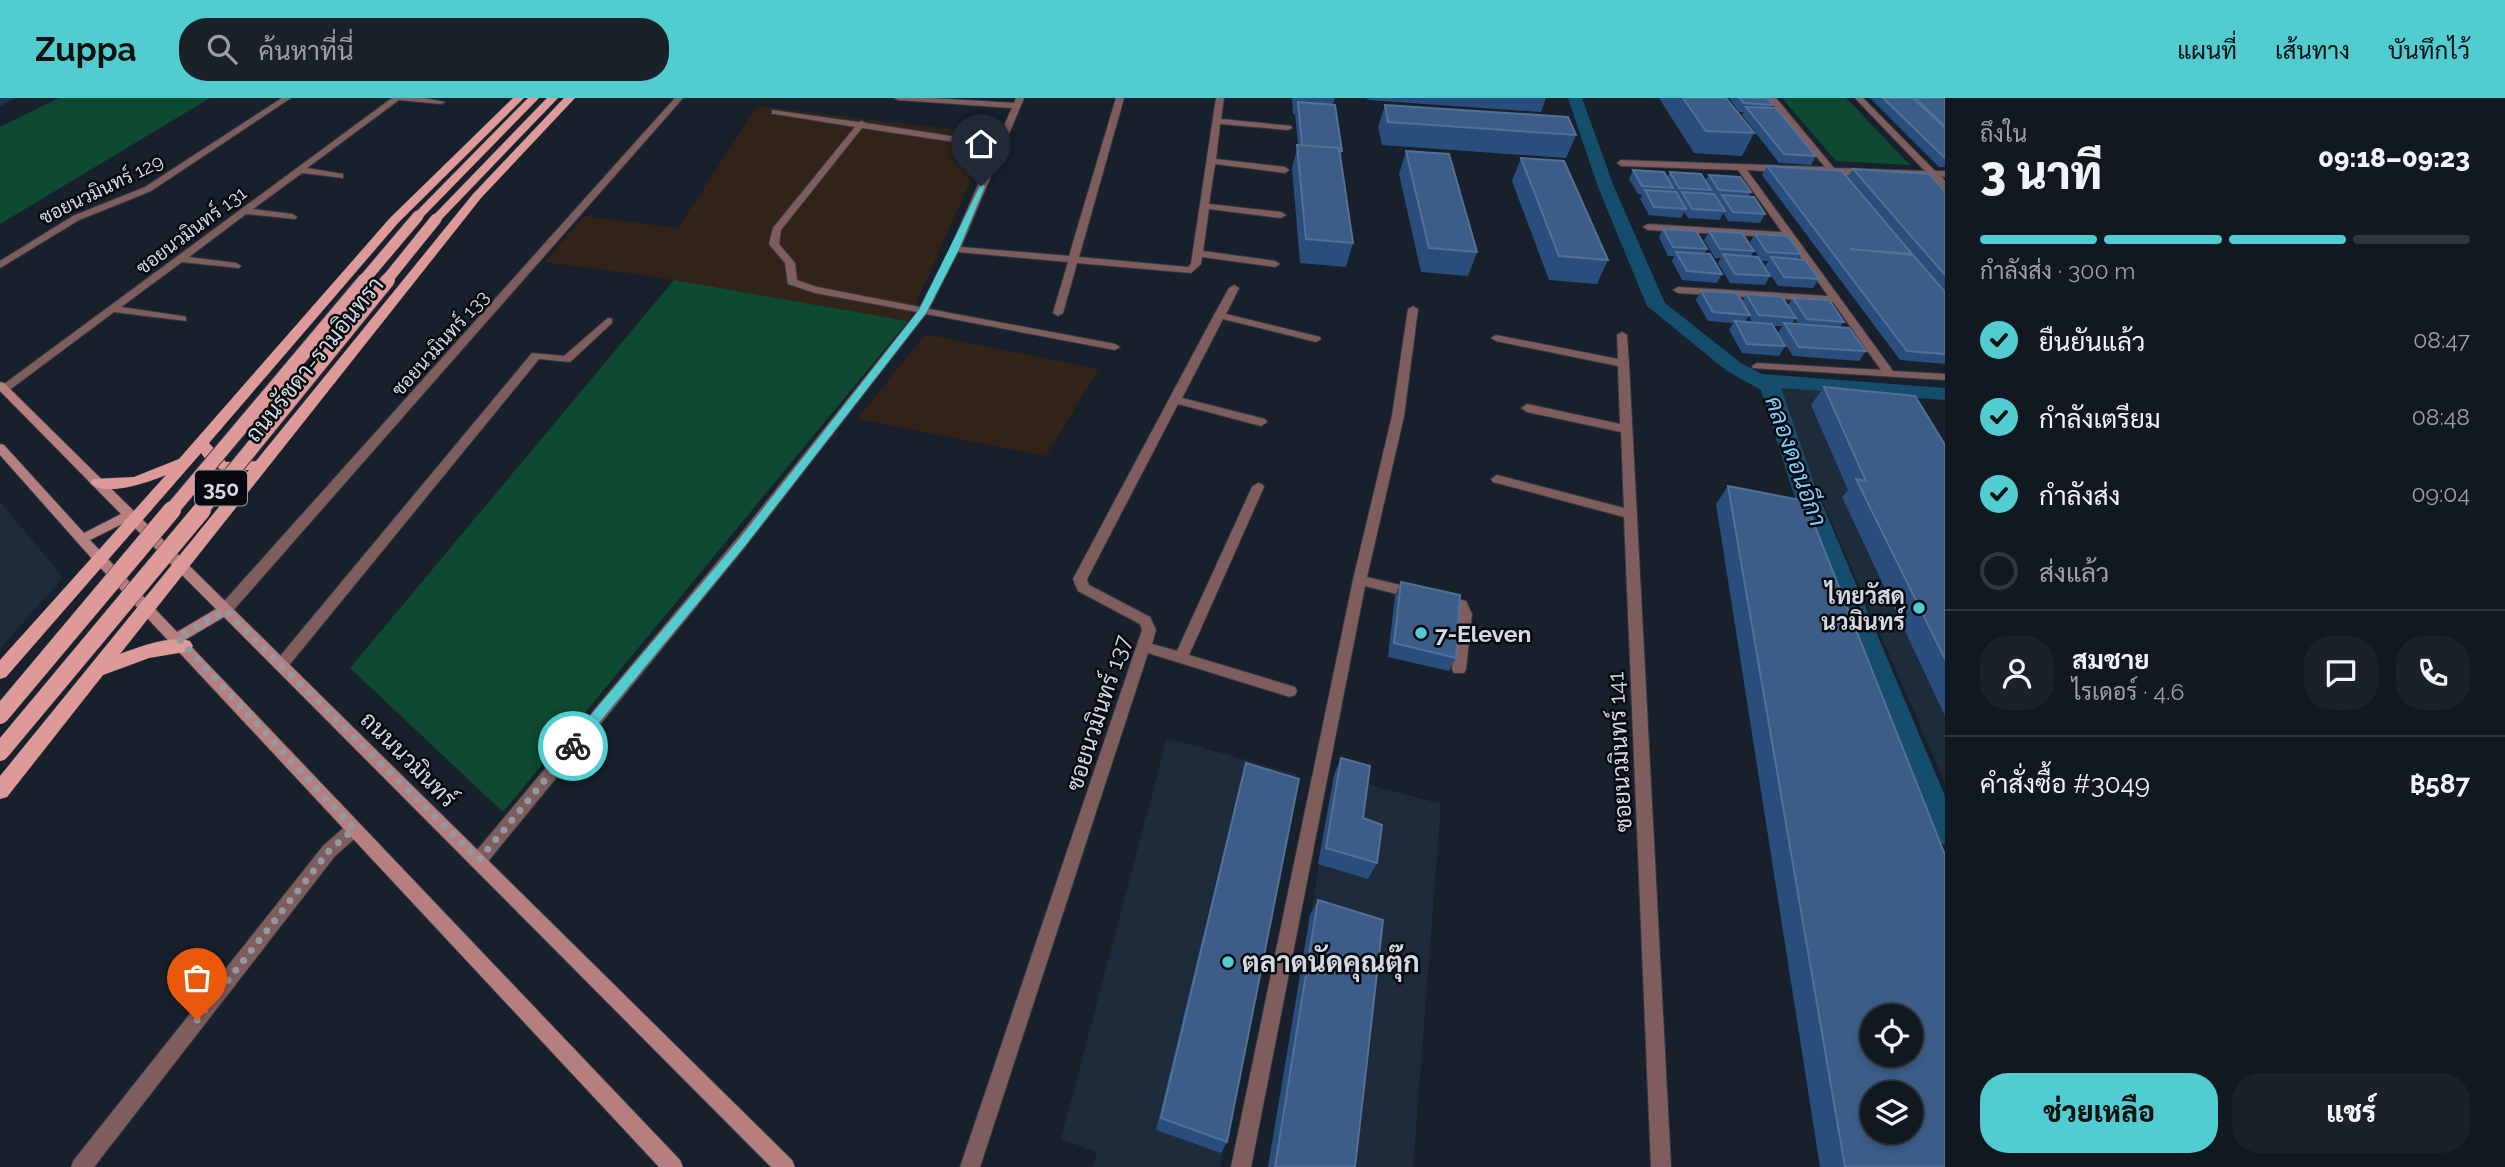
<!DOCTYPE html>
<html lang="th">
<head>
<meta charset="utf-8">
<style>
	:root { --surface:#121820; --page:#1b2129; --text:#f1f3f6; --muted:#9ca0a5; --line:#31373e; --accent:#51ccd1 }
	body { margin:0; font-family:Raleway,Sarabun,sans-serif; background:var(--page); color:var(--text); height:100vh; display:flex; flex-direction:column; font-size:26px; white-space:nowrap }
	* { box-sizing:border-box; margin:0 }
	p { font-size:23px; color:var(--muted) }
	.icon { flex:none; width:38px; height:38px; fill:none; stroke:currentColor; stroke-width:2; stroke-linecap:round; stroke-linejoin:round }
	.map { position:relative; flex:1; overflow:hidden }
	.sheet { display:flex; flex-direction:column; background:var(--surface); width:560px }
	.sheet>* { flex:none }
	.controls { position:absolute; left:1860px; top:906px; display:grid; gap:14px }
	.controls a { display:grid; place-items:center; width:63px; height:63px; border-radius:50%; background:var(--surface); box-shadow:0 4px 10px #0003,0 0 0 2px var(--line); font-size:35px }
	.pin { position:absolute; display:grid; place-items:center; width:60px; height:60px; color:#fff; margin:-72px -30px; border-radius:50% 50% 50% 0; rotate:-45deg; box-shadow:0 0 7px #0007 }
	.pin .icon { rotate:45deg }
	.courier { position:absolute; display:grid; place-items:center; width:70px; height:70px; margin:-35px; border:5px solid #51ccd1; border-radius:50%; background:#fff; color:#222; box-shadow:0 2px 9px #0007 }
	.overview em { font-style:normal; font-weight:800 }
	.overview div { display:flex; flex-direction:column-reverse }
	.overview { display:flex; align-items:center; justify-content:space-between; height:119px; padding:0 35px }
	h1 { font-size:46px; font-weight:800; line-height:52px }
	.bar { display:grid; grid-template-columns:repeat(4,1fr); gap:10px 7px; align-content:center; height:84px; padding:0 35px }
	.bar i { height:9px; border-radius:5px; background:var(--line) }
	.bar .selected { background:var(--accent) }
	.bar p { grid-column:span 4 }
	.line { display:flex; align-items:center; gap:18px; padding:0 35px; border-top:2px solid var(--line) }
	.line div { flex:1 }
	.round { display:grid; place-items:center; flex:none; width:74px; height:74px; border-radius:28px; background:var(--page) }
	ol { padding:0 35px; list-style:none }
	li { display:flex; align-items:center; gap:21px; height:77px }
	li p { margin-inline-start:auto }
	li .icon { padding:7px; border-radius:50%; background:var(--accent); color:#111; stroke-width:4 }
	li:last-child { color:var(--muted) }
	li i { width:38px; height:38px; border:4px solid var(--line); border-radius:50% }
	.cta { display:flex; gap:14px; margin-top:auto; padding:14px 35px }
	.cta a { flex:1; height:80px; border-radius:28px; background:var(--accent); color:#111; font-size:28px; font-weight:800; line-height:80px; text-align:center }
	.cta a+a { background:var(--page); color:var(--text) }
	header { display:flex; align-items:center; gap:42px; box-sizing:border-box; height:98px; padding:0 35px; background:var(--accent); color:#111 }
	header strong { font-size:33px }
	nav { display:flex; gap:38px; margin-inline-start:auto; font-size:24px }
	.search { width:490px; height:63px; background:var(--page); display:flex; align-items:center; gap:18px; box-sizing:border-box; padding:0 24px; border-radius:28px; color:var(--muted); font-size:26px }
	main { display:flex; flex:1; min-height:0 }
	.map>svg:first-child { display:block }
</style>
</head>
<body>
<header>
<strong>Zuppa</strong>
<div class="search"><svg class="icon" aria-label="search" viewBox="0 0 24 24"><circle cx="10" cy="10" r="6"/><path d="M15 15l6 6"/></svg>ค้นหาที่นี่</div>
<nav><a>แผนที่</a><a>เส้นทาง</a><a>บันทึกไว้</a></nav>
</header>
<main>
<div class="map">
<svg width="1945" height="1069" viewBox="0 0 1945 1069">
	<rect width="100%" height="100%" fill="#18202b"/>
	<!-- built -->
	<path fill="#1e2b3a" d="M1771,285L1908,296L1945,358V685Z
		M0,404L63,479L0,551Z
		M1167,640L1296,676L1220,1069H1092L1097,1054L1061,1041Z
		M1334,677L1441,706L1413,1069H1268Z"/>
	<!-- industrial -->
	<path fill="#312317" d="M757,8L991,36L908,223L643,177L544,164L585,118L678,130Z
		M925,236L1099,271L1046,358L857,321Z"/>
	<!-- green -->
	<path fill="#0d4a31" d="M59,0H210L0,126V29Z
		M1782,0H1846L1910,67L1836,63Z
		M674,182L908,223L503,714L350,570Z"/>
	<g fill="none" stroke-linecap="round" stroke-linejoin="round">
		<!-- canal -->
		<path fill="#154d6d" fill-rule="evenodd" d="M1568,0H1582L1614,89L1665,205L1741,265L1762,276L1945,290V302L1781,290L1816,391L1945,698V747L1934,743L1930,734L1792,391L1761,292L1727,273L1647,208L1598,89Z"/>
		<!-- street casing -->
		<g stroke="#323a45" stroke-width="2">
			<path id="street" d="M282,0H291L151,93L79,122L0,170V163L73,118L145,89Z
				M392,0H424L445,4L441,6L399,2L307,70L343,76V80L302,75L253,111L292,116L297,119L295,121L246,116L189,159L236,165L241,168L239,170L182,164L121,209L182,218L186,219V223L114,214L8,293H0V289Z
				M675,0H683L230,516H220L218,512L220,508Z
				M894,0H933L1014,5L1016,0H1024L961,149L1069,158L1116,0H1124L1079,159L1188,169L1191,166L1216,0H1224L1221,21L1291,28L1292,30L1288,32L1220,26L1216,61L1285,69L1289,72L1285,75L1215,66L1209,106L1281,114L1286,117L1281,120L1209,111L1203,153L1275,163L1280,166L1275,169L1202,159L1201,166L1191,175L1077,165L1063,215L1058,218L1053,215L1068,164L958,154L929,211L1115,246L1120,249L1115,252L926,216L745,449L485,767L479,769L473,767L471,762L473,757L735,443L917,214L815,195L788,186L785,165L769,146L773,130L855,29L775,16H772V12L858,24L862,23L866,25L996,45L1012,10L898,2ZM862,30L994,50L950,151L920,209L817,189L797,182L795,165L779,146L781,132Z
				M1768,0H1776L1834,70L1925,73L1855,0H1863L1935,73H1945V79L1941,78L1945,83V91L1930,78L1833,77L1747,72L1893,273L1945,276V282L1753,270L1752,268L1757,265L1881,272L1833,204L1678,195L1673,192L1678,189L1828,198L1787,140L1648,132L1643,129L1648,126L1782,134L1738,72L1621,68L1617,65L1621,62L1825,69Z
				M1234,187L1239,190L1226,216L1320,239L1321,241L1316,244L1223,221L1182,300L1265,321L1267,324L1261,328L1178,306L1087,481L1089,487L1150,519L1156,532L1152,546L1177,553L1252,389L1258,385L1262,386L1264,389L1189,557L1295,589L1297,593L1295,597L1290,599L1148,555L980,1069H960L1142,532L1140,526L1078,493L1073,481L1214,217L1229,190Z
				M1413,208L1418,211L1404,318L1367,479L1421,492L1423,496L1416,501L1365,488L1251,1069H1231L1353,482L1392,318L1408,211Z
				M608,220L612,221V225L570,264L539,261L286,571H276L274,567L276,563L532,255L564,258Z
				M1622,234L1627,237L1629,266L1671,1069H1651L1624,419L1493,384L1491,381L1497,377L1624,410L1621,334L1527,314L1521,310L1527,306L1620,326L1618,268L1496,243L1491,240L1496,237L1618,261L1617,237Z
				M1443,498L1466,503L1472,516L1466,571L1464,575H1454L1452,571L1458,516L1456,511L1438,507L1436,503Z
				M354,724L360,726L362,731L360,736L335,758L94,1069H71L74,1062L323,748L348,726Z"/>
		</g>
		<!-- secondary casing -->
		<g stroke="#323a45" stroke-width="2">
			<path id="secondary" d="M0,284L4,285L792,1062L795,1069H771L224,519L185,542L680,1062L683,1069H659L94,463L0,357V346L4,347L84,435L121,416L0,293ZM128,423L216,511L177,534L90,442Z"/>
		</g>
		<!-- primary casing -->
		<g stroke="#323a45" stroke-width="1">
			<path id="primary" d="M513,0H524L398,125L209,345L226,364L256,363L473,96L564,0H575L481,100L120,556C140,549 169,537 190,543L193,548L190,553L149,560L103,577L7,699L0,701V678L249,372C227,374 214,374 201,355L6,579L0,581V562L166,377C149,384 104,400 90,385L93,381L134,379L179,361L390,120Z
				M528,0H539L422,120H414V116Z
				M547,0H558L440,123H432V119Z"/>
		</g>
		<!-- street -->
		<use href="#street" fill="#7e5d5c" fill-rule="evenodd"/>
		<!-- secondary -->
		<use href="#secondary" fill="#b47f7e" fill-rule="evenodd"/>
		<!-- primary -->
		<use href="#primary" fill="#de9a98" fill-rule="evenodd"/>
		<!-- primary-bridge-far2 casing -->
		<g stroke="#323a45" stroke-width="12" stroke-linecap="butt">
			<path id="primary-bridge-far2" d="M363,183L418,118
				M386,183L436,121"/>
		</g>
		<!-- primary-bridge-far1 casing -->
		<g stroke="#323a45" stroke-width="16" stroke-linecap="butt">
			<path id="primary-bridge-far1" d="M170,414L365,182
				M200,414L388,182"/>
		</g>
		<!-- primary-bridge casing -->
		<g stroke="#323a45" stroke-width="19" stroke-linecap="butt">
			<path id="primary-bridge" d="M0,617L172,412
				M0,654L202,412"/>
		</g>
		<!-- primary-bridge-far2 -->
		<use href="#primary-bridge-far2" stroke="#de9a98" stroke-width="11"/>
		<!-- primary-bridge-far1 -->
		<use href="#primary-bridge-far1" stroke="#de9a98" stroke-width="14"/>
		<!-- primary-bridge -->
		<use href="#primary-bridge" stroke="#de9a98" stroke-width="18"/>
	</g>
	<!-- wall -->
	<path fill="#294e7d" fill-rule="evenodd" d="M1292,0H1335L1333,7L1342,53L1340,61L1353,145L1346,169L1300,165L1292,70L1298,47L1295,16H1293Z
		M1367,0H1546L1541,14L1368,2Z
		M1659,0H1726L1754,35L1742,58L1694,55Z
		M1729,0H1767L1773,7L1771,10L1816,58L1811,67L1779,65L1742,17L1744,14H1739Z
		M1870,0H1945V69H1939Z
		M1385,7L1576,37L1566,60L1382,47L1378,29Z
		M1406,53L1477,154L1468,178L1421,174L1399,76Z
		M1521,60L1608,162L1597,186L1549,182L1512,83Z
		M1767,68L1848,79L1853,71L1945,93V266L1900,262L1762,77Z
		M1633,72L1667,79L1670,74L1705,83L1709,77L1751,94L1748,99L1765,116L1760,125L1728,123L1723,115L1720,122L1688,120L1684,114L1681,120L1649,117L1640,101L1642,97L1638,96L1629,81Z
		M1663,131L1707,151L1704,156L1722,176L1717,185L1682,182L1672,163L1674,158H1668L1659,139Z
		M1709,133L1754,153L1751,158L1770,178L1765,187L1730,185L1718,165L1721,160H1715L1704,142Z
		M1755,136L1801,156L1798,161L1819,181L1813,190L1778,188L1765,168L1768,163H1761L1750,144Z
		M1701,193L1742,204L1746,196L1788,207L1793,200L1844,224L1840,229L1866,253L1859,263L1793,258L1778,235L1782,228H1773L1785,248L1779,258L1742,255L1729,232L1733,225L1708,223L1696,202ZM1749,218L1752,224H1745ZM1795,221L1798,226H1792Z
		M1824,289L1945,347V618L1842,399L1848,392L1811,307Z
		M1728,388L1945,1069H1820L1716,406Z
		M1401,484L1456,560L1449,573L1388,559L1395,497Z
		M1341,660L1377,765L1368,781L1318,766L1334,677Z
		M1246,665L1227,1044L1221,1055L1156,1032L1241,682Z
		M1318,802L1355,1069H1268L1310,817Z"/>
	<!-- shaded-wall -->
	<path fill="#1a3557" d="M0,0H16L0,8Z"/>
	<!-- building -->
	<path fill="#3b5d88" stroke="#537096" stroke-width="2" fill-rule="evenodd" d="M1683,0H1726L1754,35L1706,33Z
		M1739,0H1767L1773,7L1744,5Z
		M1883,0H1913L1945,30V60Z
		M1915,0H1945V28Z
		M1298,4L1335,7L1342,53H1339V50L1302,47Z
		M1385,7L1568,19L1576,37L1388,24Z
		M1746,9L1776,10L1816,58L1784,56Z
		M1297,47L1339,50L1353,145L1306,141Z
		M1406,53L1449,56L1477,154L1429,150Z
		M1521,60L1564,63L1608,162L1559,158Z
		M1767,68L1842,73L1912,156L1850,151L1913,157L1945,194V256L1907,253Z
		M1853,71L1929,76L1945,93V177Z
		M1633,72L1664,74L1673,90L1642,88Z
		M1670,74L1701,76L1711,92L1679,90Z
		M1709,77L1740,79L1751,94L1719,92Z
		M1645,92L1676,94L1686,111L1654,109Z
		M1682,94L1714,96L1725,113L1692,111Z
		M1722,97L1754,99L1765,116L1733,114Z
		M1663,131L1696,133L1707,151L1673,149Z
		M1709,133L1742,135L1754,153L1720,151Z
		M1755,136L1788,138L1801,156L1767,154Z
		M1676,154L1710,156L1722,176L1687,173Z
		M1723,156L1758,159L1770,178L1735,176Z
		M1771,159L1805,162L1819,181L1784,179Z
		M1701,193L1737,195L1750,217L1713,214Z
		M1746,196L1782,199L1796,220L1759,217Z
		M1793,200L1829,202L1844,224L1807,221Z
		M1735,223L1772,226L1785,248L1747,246Z
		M1784,225L1849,230L1866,253L1799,249Z
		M1824,289L1915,298L1945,347V561L1856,381L1866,383Z
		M1728,388L1805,403L1945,757V1069H1845ZM1872,919H1911V957H1872ZM1872,996H1911V1034H1872Z
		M1401,484L1460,497L1456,560L1394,545Z
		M1341,660L1370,668L1363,720L1382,727L1377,765L1326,750Z
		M1246,665L1299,681L1227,1044L1161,1020Z
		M1318,802L1383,822L1355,1069H1275Z"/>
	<!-- route -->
	<path fill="#51ccd1" d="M981,86L985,88L959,151L926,215L744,449L577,651H568V644L737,444L919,212Z"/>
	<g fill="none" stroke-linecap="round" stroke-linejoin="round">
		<!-- done -->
		<path stroke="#9299a2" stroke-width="7" stroke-dasharray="0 12.6" d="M197,922L329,753L354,731L178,540L225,512L479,762L573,648"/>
	</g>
	<!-- markers -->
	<g fill="#51ccd1" stroke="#060a0f" stroke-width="2.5">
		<circle cx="1919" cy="510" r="7"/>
		<circle cx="1421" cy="535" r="7"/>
		<circle cx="1228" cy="864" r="7"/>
	</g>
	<g text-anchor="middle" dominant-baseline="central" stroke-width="5" stroke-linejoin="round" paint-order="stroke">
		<!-- far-street labels -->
		<g font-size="19" fill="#d4dae2" stroke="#060a0f">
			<text transform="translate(101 91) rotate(-26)">ซอยนวมินทร์ 129</text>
			<text transform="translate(191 132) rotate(-37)">ซอยนวมินทร์ 131</text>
			<text transform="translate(440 245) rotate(-48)">ซอยนวมินทร์ 133</text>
		</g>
		<!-- shield labels -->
		<rect fill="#060a0f" stroke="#969ca3" stroke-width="2" x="195" y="372.5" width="52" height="35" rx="5"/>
		<g font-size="21" font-weight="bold" fill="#d4dae2">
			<text x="221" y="390">350</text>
		</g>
		<!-- street labels -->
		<g font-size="23" fill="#d4dae2" stroke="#060a0f">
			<text transform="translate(314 261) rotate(-51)">ถนนรัชดา-รามอินทรา</text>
			<text transform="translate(1098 615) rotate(-72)">ซอยนวมินทร์ 137</text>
			<text transform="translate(1619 654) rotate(-93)">ซอยนวมินทร์ 141</text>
			<text transform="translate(409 661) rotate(45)">ถนนนวมินทร์</text>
		</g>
		<!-- poi labels -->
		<g font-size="23" font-weight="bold" fill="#d4dae2" stroke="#060a0f" text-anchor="end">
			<text x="1905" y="497">ไทยวัสดุ<tspan x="1905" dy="26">นวมินทร์</tspan></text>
			<text x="1435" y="535" text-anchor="start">7-Eleven</text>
		</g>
		<!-- water labels -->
		<g font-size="24" font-style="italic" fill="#82ccfd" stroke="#060a0f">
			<text transform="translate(1796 363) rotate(70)">คลองดอนอีกา</text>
		</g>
		<!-- near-poi labels -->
		<g font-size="28" font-weight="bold" fill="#d4dae2" stroke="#060a0f" text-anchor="start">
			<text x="1242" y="864">ตลาดนัดคุณตุ๊ก</text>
		</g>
	</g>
</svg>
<div class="controls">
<a><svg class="icon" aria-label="locate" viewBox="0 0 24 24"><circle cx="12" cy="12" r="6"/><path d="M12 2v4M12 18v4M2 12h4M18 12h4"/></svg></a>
<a><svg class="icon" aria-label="layers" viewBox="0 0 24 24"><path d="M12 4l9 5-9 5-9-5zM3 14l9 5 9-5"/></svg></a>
</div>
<div class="pin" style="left:197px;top:922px;background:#ea580c"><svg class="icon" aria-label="bag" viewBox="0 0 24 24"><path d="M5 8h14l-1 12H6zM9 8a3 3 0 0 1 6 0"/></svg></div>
<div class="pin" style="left:981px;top:88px;background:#1f2937"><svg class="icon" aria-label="home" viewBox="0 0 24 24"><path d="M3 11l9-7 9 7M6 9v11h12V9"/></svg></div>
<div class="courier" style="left:573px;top:648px"><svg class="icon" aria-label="bike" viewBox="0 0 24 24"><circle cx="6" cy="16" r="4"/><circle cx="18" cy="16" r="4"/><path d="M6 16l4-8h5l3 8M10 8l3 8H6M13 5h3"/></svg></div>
</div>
<section class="sheet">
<div class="overview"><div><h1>3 นาที</h1><p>ถึงใน</p></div><em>09:18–09:23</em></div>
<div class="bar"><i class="selected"></i><i class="selected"></i><i class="selected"></i><i></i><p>กำลังส่ง · 300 m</p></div>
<ol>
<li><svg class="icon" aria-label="check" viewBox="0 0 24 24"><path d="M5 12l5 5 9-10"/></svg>ยืนยันแล้ว<p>08:47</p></li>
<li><svg class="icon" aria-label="check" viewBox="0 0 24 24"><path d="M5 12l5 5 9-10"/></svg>กำลังเตรียม<p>08:48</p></li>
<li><svg class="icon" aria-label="check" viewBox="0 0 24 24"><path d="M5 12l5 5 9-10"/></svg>กำลังส่ง<p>09:04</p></li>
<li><i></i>ส่งแล้ว</li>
</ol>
<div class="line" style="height:126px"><a class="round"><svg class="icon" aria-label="person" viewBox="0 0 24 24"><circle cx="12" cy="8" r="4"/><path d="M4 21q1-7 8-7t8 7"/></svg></a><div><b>สมชาย</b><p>ไรเดอร์ · 4.6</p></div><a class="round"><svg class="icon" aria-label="chat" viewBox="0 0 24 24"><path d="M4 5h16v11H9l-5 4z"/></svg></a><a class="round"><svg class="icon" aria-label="phone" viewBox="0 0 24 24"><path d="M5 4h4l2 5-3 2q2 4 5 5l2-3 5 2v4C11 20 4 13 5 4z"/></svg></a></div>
<div class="line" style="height:91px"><div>คำสั่งซื้อ #3049</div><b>฿587</b></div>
<div class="cta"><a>ช่วยเหลือ</a><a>แชร์</a></div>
</section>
</main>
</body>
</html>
